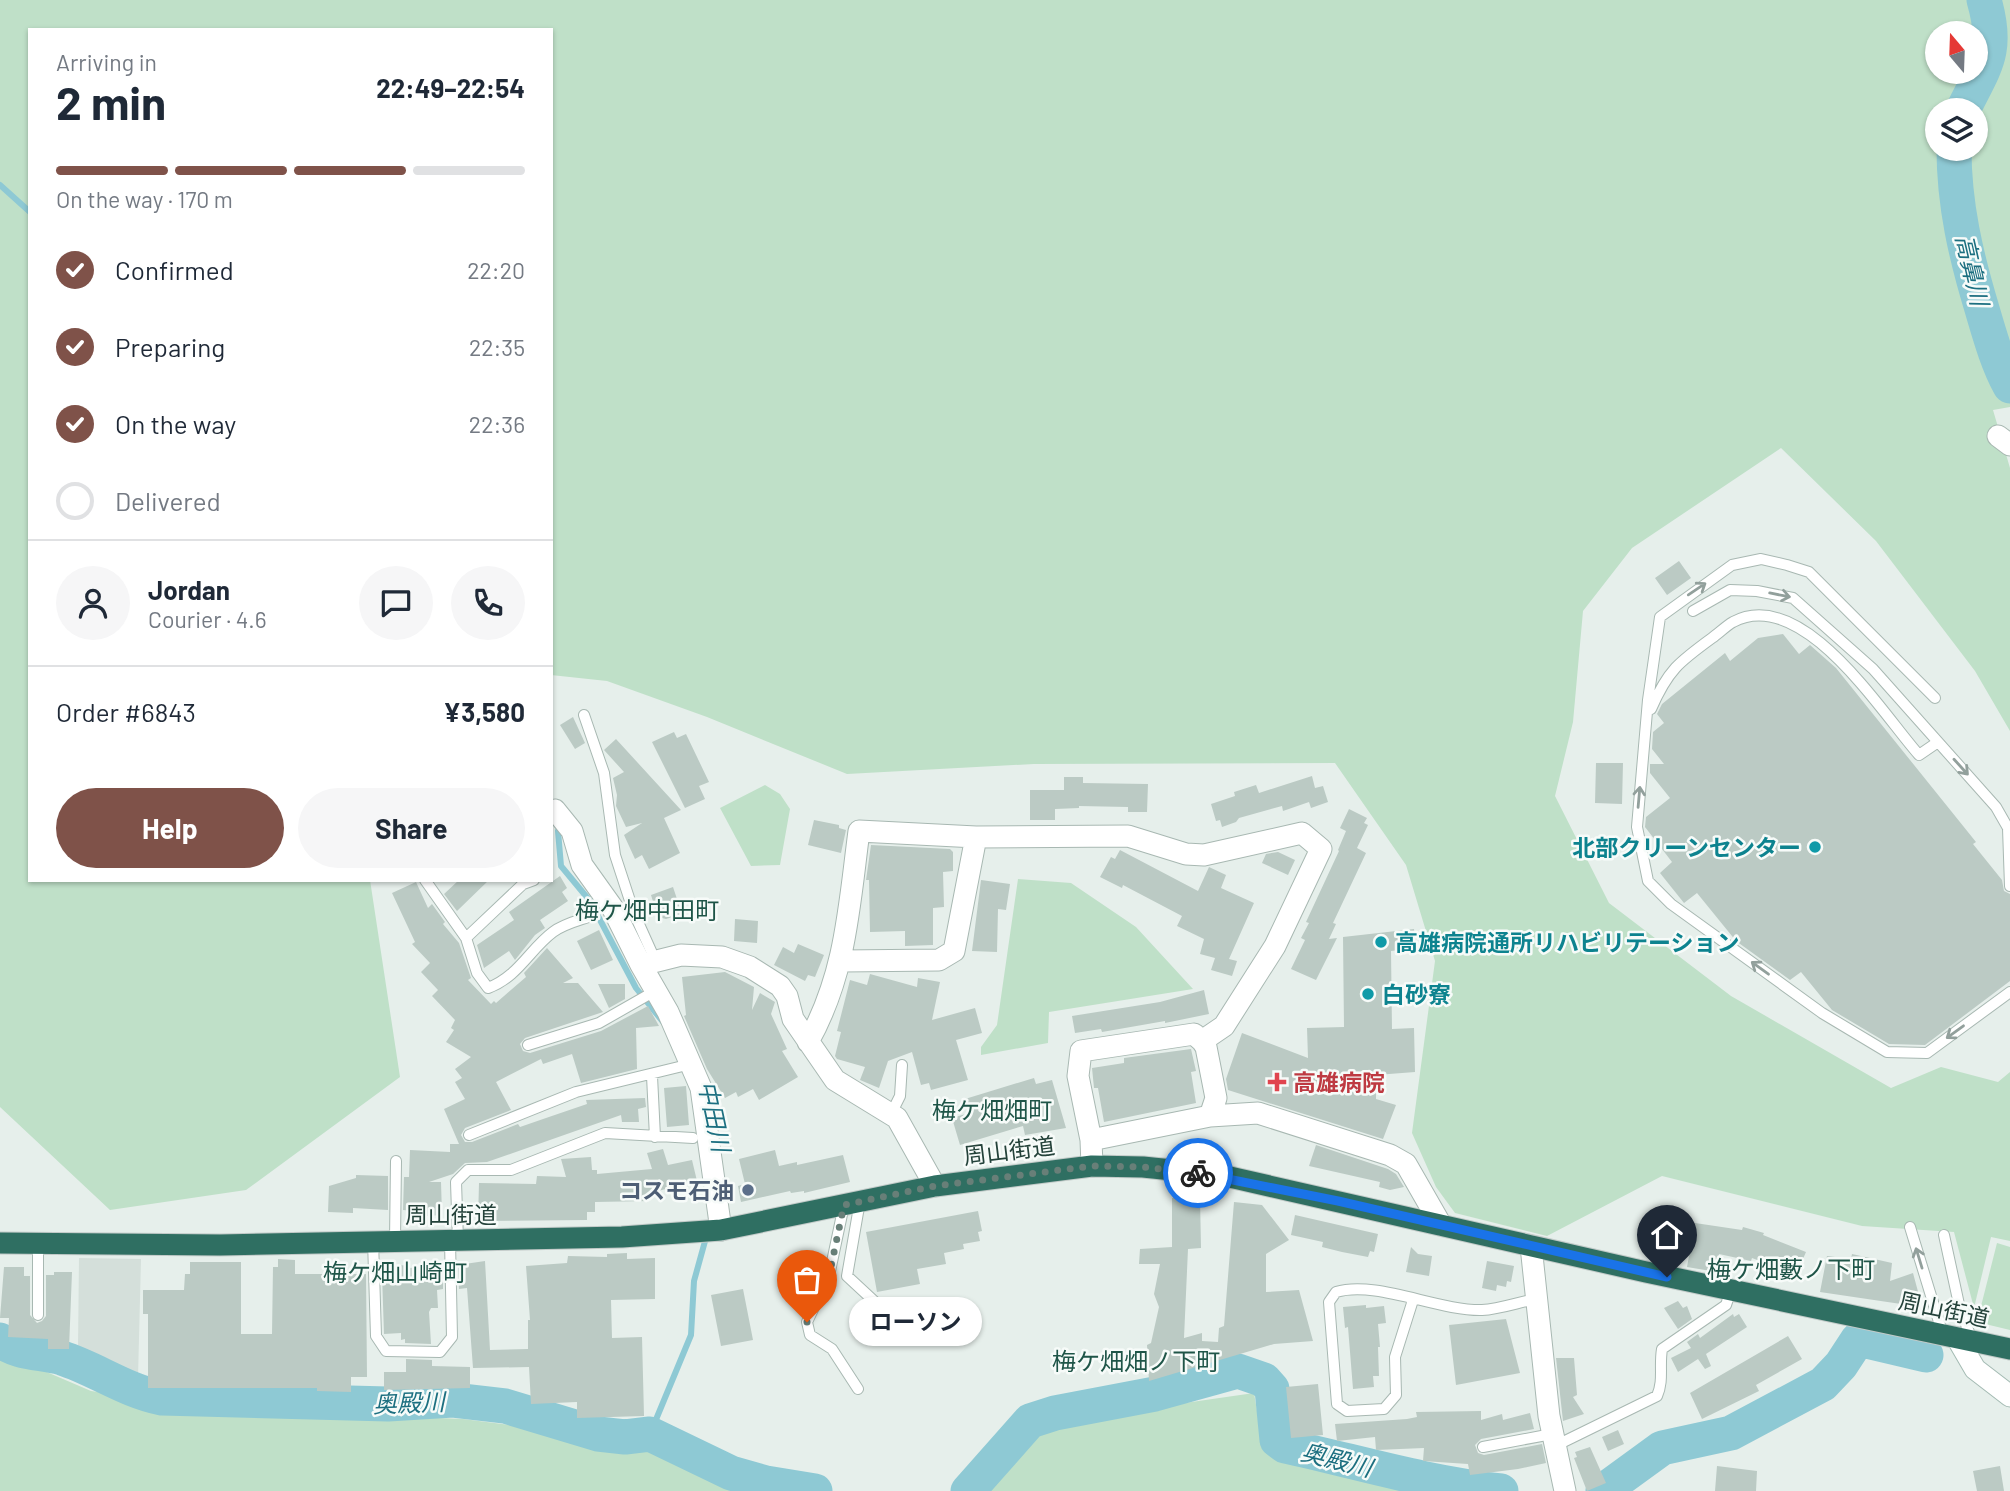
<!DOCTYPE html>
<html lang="en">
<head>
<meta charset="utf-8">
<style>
	:root { --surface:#fff; --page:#f6f6f7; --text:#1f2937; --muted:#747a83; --line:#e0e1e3; --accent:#7f5249 }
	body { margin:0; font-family:Barlow,"Noto Sans JP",sans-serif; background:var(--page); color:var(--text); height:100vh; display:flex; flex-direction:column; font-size:26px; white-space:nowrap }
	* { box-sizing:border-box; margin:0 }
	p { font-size:23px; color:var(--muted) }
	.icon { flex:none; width:38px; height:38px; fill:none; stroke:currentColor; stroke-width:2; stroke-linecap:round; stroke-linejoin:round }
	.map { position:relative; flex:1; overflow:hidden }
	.drawer { position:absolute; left:28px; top:28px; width:525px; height:854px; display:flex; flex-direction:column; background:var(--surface); border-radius:0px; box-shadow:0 2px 5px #0004 }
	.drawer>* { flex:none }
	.needle { width:46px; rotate:341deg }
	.buttons { position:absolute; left:1925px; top:21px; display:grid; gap:14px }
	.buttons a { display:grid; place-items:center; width:63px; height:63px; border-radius:50%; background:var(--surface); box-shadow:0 2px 5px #0004; font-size:35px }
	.pin { position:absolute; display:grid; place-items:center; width:60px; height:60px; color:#fff; margin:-72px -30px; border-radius:50% 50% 50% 0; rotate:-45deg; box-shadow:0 0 7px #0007 }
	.pin .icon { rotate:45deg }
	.courier { position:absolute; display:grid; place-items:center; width:70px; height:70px; margin:-35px; border:5px solid #1a73e8; border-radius:50%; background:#fff; color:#222; box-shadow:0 2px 9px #0007 }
	.bubble { position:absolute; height:49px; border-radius:24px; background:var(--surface); box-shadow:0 2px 5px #0004; font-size:23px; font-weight:700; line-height:49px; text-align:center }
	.summary em { font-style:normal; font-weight:700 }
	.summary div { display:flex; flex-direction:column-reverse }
	.summary { display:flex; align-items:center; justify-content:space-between; height:119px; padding:0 28px }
	h1 { font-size:46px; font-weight:700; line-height:52px }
	.bar { display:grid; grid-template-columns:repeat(4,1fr); gap:10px 7px; align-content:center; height:84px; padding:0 28px }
	.bar i { height:9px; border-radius:5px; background:var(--line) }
	.bar .selected { background:var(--accent) }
	.bar p { grid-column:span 4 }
	.line { display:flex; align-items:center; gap:18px; padding:0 28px; border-top:2px solid var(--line) }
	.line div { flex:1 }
	.round { display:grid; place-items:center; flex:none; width:74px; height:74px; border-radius:37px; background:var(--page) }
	ol { padding:0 28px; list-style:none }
	li { display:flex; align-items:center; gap:21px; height:77px }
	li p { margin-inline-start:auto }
	li .icon { padding:7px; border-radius:50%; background:var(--accent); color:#fff; stroke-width:4 }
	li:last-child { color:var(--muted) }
	li i { width:38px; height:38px; border:4px solid var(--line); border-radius:50% }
	.cta { display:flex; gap:14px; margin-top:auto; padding:14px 28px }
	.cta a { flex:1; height:80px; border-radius:42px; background:var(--accent); color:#fff; font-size:28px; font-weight:700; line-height:80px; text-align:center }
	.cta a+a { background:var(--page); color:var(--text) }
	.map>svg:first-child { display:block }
</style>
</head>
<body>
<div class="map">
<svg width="2010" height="1491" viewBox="0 0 2010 1491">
	<rect width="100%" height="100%" fill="#e6efeb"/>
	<!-- built -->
	<path fill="#d4dfda" d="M79,1258L141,1259L138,1378L118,1379L78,1348Z"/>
	<!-- green -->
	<path fill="#bfe0c8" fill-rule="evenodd" d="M0,0H2010V407L1993,410L2010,468V731L1975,671L1876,541L1781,448L1632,548L1583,611L1573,722L1555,796L1609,903L1731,996L1891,1088L1941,1067L1998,1082L2010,1072V1241L1991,1237L1974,1308L1954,1232L1862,1226L1662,1176L1547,1236L1455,1213L1436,1187L1412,1133L1435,961L1406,865L1335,763L1034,764L847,774L707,717L607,681L551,675V30H30V880H370L400,1077L246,1190L110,1210L0,1107ZM1937,33H1976V72H1937ZM1937,110H1976V149H1937Z
		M765,785L780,794L790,809L780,865L751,866L720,808Z
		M1018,879L1071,883L1136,927L1193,989L1049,1012L1048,1043L981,1055V1047L997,1025Z
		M1997,1243L2010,1247V1330L1977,1322Z
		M0,1352L91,1391L221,1409L463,1419L621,1439L831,1491H0Z
		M1254,1393L1263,1447L1372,1479L1402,1491H961L1013,1440L1060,1421Z"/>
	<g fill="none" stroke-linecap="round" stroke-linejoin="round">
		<!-- stream -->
		<path stroke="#8ec9d4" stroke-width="6" d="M0,185L30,212
			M558,831L561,866L590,901L636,988L663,1022
			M650,1434L691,1335L694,1281L707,1234"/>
		<!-- river -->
		<path stroke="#8ec9d4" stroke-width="35" d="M1963,110C1985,65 1999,52 1984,0
			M1954,149C1954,205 1966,256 1982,309C1990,336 1997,362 2010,386
			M0,1340C18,1354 41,1352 62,1358C96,1369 126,1391 162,1398L388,1404L453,1400L505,1406L598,1434L625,1437L650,1434L731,1473L766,1483L815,1491
			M968,1491L1030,1421L1055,1413L1155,1394L1238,1371L1264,1380L1272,1389L1277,1440L1285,1446C1358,1462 1426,1483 1501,1491
			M1603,1491L1662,1448L1731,1433L1823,1384L1841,1365L1858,1339L1926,1355"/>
	</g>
	<!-- building -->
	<path fill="#bbcac4" d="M1679,561L1691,578L1667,595L1655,578Z
		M1783,634L1799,654L1810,645L1836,668L1976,842L1973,844L2002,880L2004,891L2010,894V981L1925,1045L1889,1044L1832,1010L1801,972L1790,980L1736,941L1697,893L1684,903L1660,873L1672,862L1645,827L1646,817L1670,798L1650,773V764H1664L1652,749L1653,732L1664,723L1657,714L1662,704L1725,653L1730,661L1758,638Z
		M573,717L585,743L575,749L560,725Z
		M674,732L677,738L686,734L709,782L699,786L705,799L685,808L652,742Z
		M616,739L681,810L664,818L680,853L649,869L642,855L635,859L624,835L642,823L626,827L616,806L617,795L613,778L624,772L604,750Z
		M1596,763H1623L1622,804L1595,803Z
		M1312,776L1315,788L1323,786L1328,802L1311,808L1309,802L1283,811L1282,806L1239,818L1236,822L1222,827L1220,820L1216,821L1211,804L1235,796L1234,792L1256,785L1259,793Z
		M1064,777H1083V783L1148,784L1147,812H1128V807L1079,806V808L1055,809V820H1030V790H1064Z
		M1349,809L1367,818L1364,823L1368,825L1357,848L1366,853L1333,923L1336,924L1329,939L1337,938L1316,980L1291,969L1305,940L1301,938L1309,923L1306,922L1339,851L1338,850L1346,831L1340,828Z
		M814,820L839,825V828L846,830L841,853L808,845Z
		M871,845L950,849L953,852V871L943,872L944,907L933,908V945L905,946V931L870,932L869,880H866Z
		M1120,850L1198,891L1209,867L1226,875L1221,888L1254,903L1229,959L1237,961L1232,976L1211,970L1215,958L1200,954L1204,939L1177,926L1182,916L1123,885L1122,888L1100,877L1111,857L1115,859Z
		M1278,852L1295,860L1288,875L1262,863L1266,854Z
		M560,876L567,888L562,892L568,901L540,920L545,928L535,935L515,960L509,951L484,968L477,945L514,920L509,912Z
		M459,880H489L457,911L444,894Z
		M981,880L1010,884L1006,910L998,909L997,952L972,951Z
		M416,882L428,908L432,904L445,922L443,924L459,943L471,978L468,980L491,1004L494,1001L496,1003L526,977L524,973L547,948L573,978L563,983H578L603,1012L525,1038L520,1044L523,1051L530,1053L601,1031L648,1006L659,1026L636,1028L637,1069L581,1083L572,1054L543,1064L541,1059L496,1082L511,1110L465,1128L461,1135L465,1142H472L518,1124L520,1127L546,1118L587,1104L586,1100L645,1098L646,1107L638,1109L639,1122H622L621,1115L487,1162L465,1163L453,1174L429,1182H441L442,1215L427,1216V1212L403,1210L404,1177H409L410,1150L450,1152V1144H459L444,1109L465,1099L455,1082L462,1078L455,1069L471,1057L446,1042L454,1030L451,1028L455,1020L432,996L438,990L421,972L430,963L412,944L415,942L392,893Z
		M673,887L682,914L666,919L662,918L660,913L657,914L651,895Z
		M735,919L758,921L757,943L734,941Z
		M1414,929L1416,948L1391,951L1392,1029L1414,1028L1415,1072L1376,1075V1099L1396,1105L1383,1139L1228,1090L1226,1079L1242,1033L1308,1058L1307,1028L1344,1027L1343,937Z
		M599,930L613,960L591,970L577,941Z
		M798,944L824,955L815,977L808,975L805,981L774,965L783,947L794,953Z
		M725,972L754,987L752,1010L760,993L775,1002L771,1014L787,1049L782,1051L798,1077L759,1100L753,1089L738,1097L736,1092L725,1098L707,1069L684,1016L686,1015L682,977Z
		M870,974L917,987L918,978L940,982L932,1020L975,1008L982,1033L956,1040L968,1080L931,1090L929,1083L921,1085L912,1052L888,1061L879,1088L860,1080L865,1067L837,1059L835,1056L841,1032L837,1031L850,980L867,985Z
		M598,984H625V999L609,1008Z
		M1204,990L1209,1014L1165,1023V1021L1102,1032L1101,1029L1075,1033L1072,1016L1160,1002Z
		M1191,1049L1196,1071L1191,1072L1196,1103L1104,1122L1098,1088H1094L1092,1068L1124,1063V1058Z
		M1034,1078L1036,1084L1052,1080L1066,1128L1025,1135L1023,1126L960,1145L952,1118L969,1113L965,1099Z
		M686,1086L689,1125L667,1127L664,1088Z
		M1316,1145L1388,1169L1396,1174L1404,1187L1390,1190L1379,1187L1380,1182L1309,1166Z
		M663,1149L668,1165L692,1160L697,1181L650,1193V1201L595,1202V1212H587V1220L478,1221L479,1183L536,1184L537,1176L566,1177L561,1159L591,1157L592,1170H597V1174L652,1169L647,1153Z
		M775,1150L779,1166L797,1162V1165L843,1155L850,1182L804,1193V1191L791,1193L790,1191L741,1202L738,1186L745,1184L739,1159Z
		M356,1175L388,1176V1210L353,1208V1213L328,1212L329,1186L356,1178Z
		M1200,1197L1201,1248L1188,1249L1184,1338L1202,1333V1341L1218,1342L1219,1328L1224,1326L1234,1202L1262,1205L1289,1240L1266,1254V1292L1299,1290L1313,1341L1274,1344L1149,1381L1147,1345L1151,1343L1159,1307L1154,1294L1160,1264H1139L1140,1249L1172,1247V1198Z
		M978,1211L982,1231L978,1232L980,1241L963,1244L964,1249L944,1253L946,1264L917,1269L920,1284L877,1292L866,1232Z
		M1295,1215L1378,1234L1374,1252L1370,1251L1368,1257L1342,1252L1322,1247L1323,1242L1291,1235Z
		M1695,1223L1742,1230L1743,1227L1764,1233L1763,1235L1806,1252L1796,1275L1752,1258L1751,1261L1719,1254L1718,1260L1714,1259L1711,1271L1687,1267Z
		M1411,1247L1418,1254L1432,1256L1429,1276L1406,1272Z
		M627,1253V1259L655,1258V1299L611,1300L612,1338L642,1337L644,1416L577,1418V1402L531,1404L529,1367L473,1368L467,1288L459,1289L458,1265L485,1261L490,1350L528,1349V1320H530L526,1266L567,1263L568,1256L607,1257V1254Z
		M1852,1254L1892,1263L1890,1281L1913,1273L1920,1299L1901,1304L1820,1292L1827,1256L1851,1259Z
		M278,1259L295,1260V1274H366L367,1377H351V1392L317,1391V1388H148V1314H143V1290H184L185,1274H190V1262H241V1334H272L273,1267H278Z
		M1487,1261L1514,1266L1511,1282L1507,1281L1506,1287L1497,1285L1496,1291L1482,1288Z
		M408,1265L409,1268L443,1266V1289L437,1290L438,1308H431L429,1312L431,1344L405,1343V1339L401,1340V1333L384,1334L382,1274H390V1266Z
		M4,1267H24V1276H30V1315L37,1323L42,1321L46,1316V1275H54V1272H72L69,1349H48V1339L8,1337L9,1318H0Z
		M743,1289L753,1340L721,1346L711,1295Z
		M1678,1301L1683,1308L1687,1306L1692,1319L1678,1329L1664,1308Z
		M1366,1305V1308L1384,1306L1386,1323L1378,1324L1380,1347H1378L1379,1376H1373L1374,1387L1353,1389L1348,1327L1345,1328L1343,1307Z
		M1733,1314L1734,1317L1739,1314L1747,1327L1706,1354L1711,1366L1705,1369L1698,1359L1678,1372L1671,1358L1691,1348L1687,1342L1698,1334L1700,1338Z
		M1506,1319L1520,1373L1456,1385L1449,1325Z
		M1788,1336L1802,1359L1756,1385L1759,1391L1702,1419L1690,1393Z
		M1556,1358H1574L1577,1395L1573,1397L1584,1414L1563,1421Z
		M406,1359L432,1360V1366L470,1367V1388L384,1390V1372H406Z
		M1318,1384L1323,1435L1291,1438L1286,1387Z
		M1481,1411V1420L1502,1414L1503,1420L1530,1413L1534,1429L1481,1439L1475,1445L1478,1453L1484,1455L1542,1444L1546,1463L1518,1469L1470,1475L1468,1464L1423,1461L1424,1448L1376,1450L1375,1437L1337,1441L1335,1424L1407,1419L1417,1417L1416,1412Z
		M1618,1430L1624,1444L1608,1451L1602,1437Z
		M1590,1447L1606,1483L1587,1491L1574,1458L1577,1457L1575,1452Z
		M1717,1466L1757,1471L1756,1491H1715Z
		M2000,1466L2004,1491H1977L1973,1471Z"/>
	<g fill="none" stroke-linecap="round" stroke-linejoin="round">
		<!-- lane casing -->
		<g stroke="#a8b8b2" stroke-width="12">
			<path id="lane" d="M1693,611L1730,590L1757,591L1793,598L1873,669L1996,807L2008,828L2010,886
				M1935,698L1809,572L1787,565L1761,559L1732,565L1660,617L1648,700L1637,827L1648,881L1671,904L1822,1013L1887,1052L1927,1053L2010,992
				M1651,709C1668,670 1679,662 1712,638C1719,633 1726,626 1733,622C1802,585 1881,712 1919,755L1938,742
				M584,715L604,773L615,855L634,913L656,962
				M425,880L466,938L477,973L488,988C518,977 530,949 553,932C565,923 581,920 594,915
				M466,938L523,884L534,880
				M528,1045L599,1023L655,991
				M652,1076L655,1137
				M891,1114L900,1096L902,1065
				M469,1135L576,1092L691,1064
				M860,1201L847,1276L875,1302
				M844,1205L829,1276L807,1322L810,1335L832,1349L858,1389
				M1910,1227L1943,1335
				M1944,1235L1960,1309L1972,1340
				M373,1240L376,1336L386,1351L440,1352L452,1337L450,1241
				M395,1240L396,1161
				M458,1241L456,1182L468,1170H511L605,1133L693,1138
				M38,1244V1315
				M1413,1300L1395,1357L1396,1395L1384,1409L1347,1411L1337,1404L1329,1302L1336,1292C1376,1280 1438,1311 1482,1310C1500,1309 1519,1302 1536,1299
				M1555,1446L1657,1396C1664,1380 1659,1367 1662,1349L1726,1305L1731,1290
				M1483,1447L1552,1434"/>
		</g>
		<!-- street casing -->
		<g stroke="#a8b8b2" stroke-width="23">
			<path id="street" d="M1998,436L2010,445
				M555,810L572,831L582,865L612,907L641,965L681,955L722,957L750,967L780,986L787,996L793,1019L835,1080L897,1118L935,1186
				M842,961L939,960L954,951L976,837
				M641,965L668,1012L701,1088L721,1230
				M808,1042C846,974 849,907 859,831L976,837L1128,836L1186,854L1204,855L1302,833L1321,849L1275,946L1224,1026L1202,1041L1206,1047L1216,1098L1210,1116
				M1091,1140L1078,1076L1081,1051L1194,1034L1202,1041
				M1092,1166L1091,1140L1210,1116L1258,1113L1390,1155L1406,1164L1441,1225
				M1531,1246L1549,1416L1565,1491"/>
		</g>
		<!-- secondary casing -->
		<g stroke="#a4bbb3" stroke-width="23">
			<path id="secondary" d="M1957,1338L1975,1369L2010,1396"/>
		</g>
		<!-- highway casing -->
		<g stroke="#c2cac8" stroke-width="23">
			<path id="highway" d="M0,1243L220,1245L622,1237L721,1230L935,1186L1092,1166L1143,1167L1221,1175L1646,1272L2010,1349"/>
		</g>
		<!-- lane -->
		<use href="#lane" stroke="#fff" stroke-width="10"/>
		<!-- street -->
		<use href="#street" stroke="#fff" stroke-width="21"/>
		<!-- secondary -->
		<use href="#secondary" stroke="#fff" stroke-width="21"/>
		<!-- highway -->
		<use href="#highway" stroke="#2f6f62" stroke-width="21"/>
	</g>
	<!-- one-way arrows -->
	<defs><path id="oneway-shaft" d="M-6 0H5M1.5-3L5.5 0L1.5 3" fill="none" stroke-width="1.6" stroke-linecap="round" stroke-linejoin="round" transform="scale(1.75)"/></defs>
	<g stroke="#92a09c">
		<use href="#oneway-shaft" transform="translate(1697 589) rotate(-34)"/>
		<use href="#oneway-shaft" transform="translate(1780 595) rotate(11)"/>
		<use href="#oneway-shaft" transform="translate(1961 767) rotate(48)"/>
		<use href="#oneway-shaft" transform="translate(1639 797) rotate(-85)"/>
		<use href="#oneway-shaft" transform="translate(1760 968) rotate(-144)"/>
		<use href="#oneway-shaft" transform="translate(1955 1032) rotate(144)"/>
		<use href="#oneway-shaft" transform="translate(1919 1258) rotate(-107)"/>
	</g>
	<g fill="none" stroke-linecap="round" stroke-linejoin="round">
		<!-- done -->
		<path stroke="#687f78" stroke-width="7" stroke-dasharray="0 12.6" d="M807,1322L829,1276L844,1205L935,1186L1092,1166L1143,1167L1198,1173"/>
		<!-- route -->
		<path stroke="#1a73e8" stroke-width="9" d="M1198,1173L1338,1201L1667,1277"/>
	</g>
	<!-- markers -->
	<g fill="#0f9aa8" stroke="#f7fbf9" stroke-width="2.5">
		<circle cx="1815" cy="847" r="7"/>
		<circle cx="1381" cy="942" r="7"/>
		<circle cx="1368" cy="994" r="7"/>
	</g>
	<path fill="#e0444e" stroke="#f7fbf9" stroke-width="2.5" d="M1273.5 1071.5h7v7h7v7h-7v7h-7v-7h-7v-7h7z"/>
	<circle fill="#5c6f8a" stroke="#f7fbf9" stroke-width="2.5" cx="748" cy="1190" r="7"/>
	<g text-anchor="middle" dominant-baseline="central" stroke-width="5" stroke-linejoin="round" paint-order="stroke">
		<!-- culture labels -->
		<g font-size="23" font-weight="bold" fill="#0d838f" stroke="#f7fbf9" text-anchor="start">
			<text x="1801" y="847" text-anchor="end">北部クリーンセンター</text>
			<text x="1395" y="942">高雄病院通所リハビリテーション</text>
			<text x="1382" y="994">白砂寮</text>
		</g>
		<!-- health labels -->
		<g font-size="23" font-weight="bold" fill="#be3a42" stroke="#f7fbf9" text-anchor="start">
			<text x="1293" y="1082">高雄病院</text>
		</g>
		<!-- street labels -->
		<g font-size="23" fill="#24423a" stroke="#f7fbf9">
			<text transform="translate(1009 1150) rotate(-7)">周山街道</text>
			<text x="451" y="1214">周山街道</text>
			<text transform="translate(1944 1309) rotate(12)">周山街道</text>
		</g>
		<!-- service labels -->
		<g font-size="23" font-weight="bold" fill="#4e5e75" stroke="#f7fbf9" text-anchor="end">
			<text x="734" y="1190">コスモ石油</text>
		</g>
		<!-- water labels -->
		<g font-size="24" font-style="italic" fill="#1c6f80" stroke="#f7fbf9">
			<text transform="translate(1973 270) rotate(77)">高鼻川</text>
			<text transform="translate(715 1116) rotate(78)">中田川</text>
			<text transform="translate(409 1402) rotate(-2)">奥殿川</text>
			<text transform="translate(1337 1459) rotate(14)">奥殿川</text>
		</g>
		<!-- neighbourhood labels -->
		<g font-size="24" fill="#1f5548" stroke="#f7fbf9">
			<text x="647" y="909">梅ケ畑中田町</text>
			<text x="992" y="1109">梅ケ畑畑町</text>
			<text x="1791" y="1268">梅ケ畑藪ノ下町</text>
			<text x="395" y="1271">梅ケ畑山崎町</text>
			<text x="1136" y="1360">梅ケ畑畑ノ下町</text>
		</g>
	</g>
</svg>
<div class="buttons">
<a><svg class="needle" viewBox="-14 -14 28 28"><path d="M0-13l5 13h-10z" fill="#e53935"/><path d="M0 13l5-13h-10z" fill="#747a83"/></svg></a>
<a><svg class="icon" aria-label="layers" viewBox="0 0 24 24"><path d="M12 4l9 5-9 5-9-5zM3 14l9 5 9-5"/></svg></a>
</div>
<div class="pin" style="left:807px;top:1322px;background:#ea580c"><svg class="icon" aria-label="bag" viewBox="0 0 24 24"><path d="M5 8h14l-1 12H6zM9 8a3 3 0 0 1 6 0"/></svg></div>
<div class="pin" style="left:1667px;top:1277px;background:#1f2937"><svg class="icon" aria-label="home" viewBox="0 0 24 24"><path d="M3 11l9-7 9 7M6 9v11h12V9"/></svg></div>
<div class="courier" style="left:1198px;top:1173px"><svg class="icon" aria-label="bike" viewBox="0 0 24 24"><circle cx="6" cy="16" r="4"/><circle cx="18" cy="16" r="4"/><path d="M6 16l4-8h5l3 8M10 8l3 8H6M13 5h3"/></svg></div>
<div class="bubble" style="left:849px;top:1297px;width:133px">ローソン</div>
<section class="drawer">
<div class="summary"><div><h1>2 min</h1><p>Arriving in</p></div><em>22:49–22:54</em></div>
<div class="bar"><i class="selected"></i><i class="selected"></i><i class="selected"></i><i></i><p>On the way · 170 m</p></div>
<ol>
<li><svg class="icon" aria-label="check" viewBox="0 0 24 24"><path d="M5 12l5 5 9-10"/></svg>Confirmed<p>22:20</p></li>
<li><svg class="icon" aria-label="check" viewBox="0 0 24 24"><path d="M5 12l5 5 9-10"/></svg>Preparing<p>22:35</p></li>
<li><svg class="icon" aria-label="check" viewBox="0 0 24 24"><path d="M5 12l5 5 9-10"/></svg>On the way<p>22:36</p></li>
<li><i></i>Delivered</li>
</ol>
<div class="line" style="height:126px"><a class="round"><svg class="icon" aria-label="person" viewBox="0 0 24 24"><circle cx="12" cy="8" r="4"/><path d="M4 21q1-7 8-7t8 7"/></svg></a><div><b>Jordan</b><p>Courier · 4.6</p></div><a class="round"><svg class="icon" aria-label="chat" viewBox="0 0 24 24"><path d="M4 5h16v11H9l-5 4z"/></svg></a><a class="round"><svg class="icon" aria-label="phone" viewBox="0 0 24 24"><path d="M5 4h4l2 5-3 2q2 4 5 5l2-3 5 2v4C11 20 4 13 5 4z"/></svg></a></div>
<div class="line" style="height:91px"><div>Order #6843</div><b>¥3,580</b></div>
<div class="cta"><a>Help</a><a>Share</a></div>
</section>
</div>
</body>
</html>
